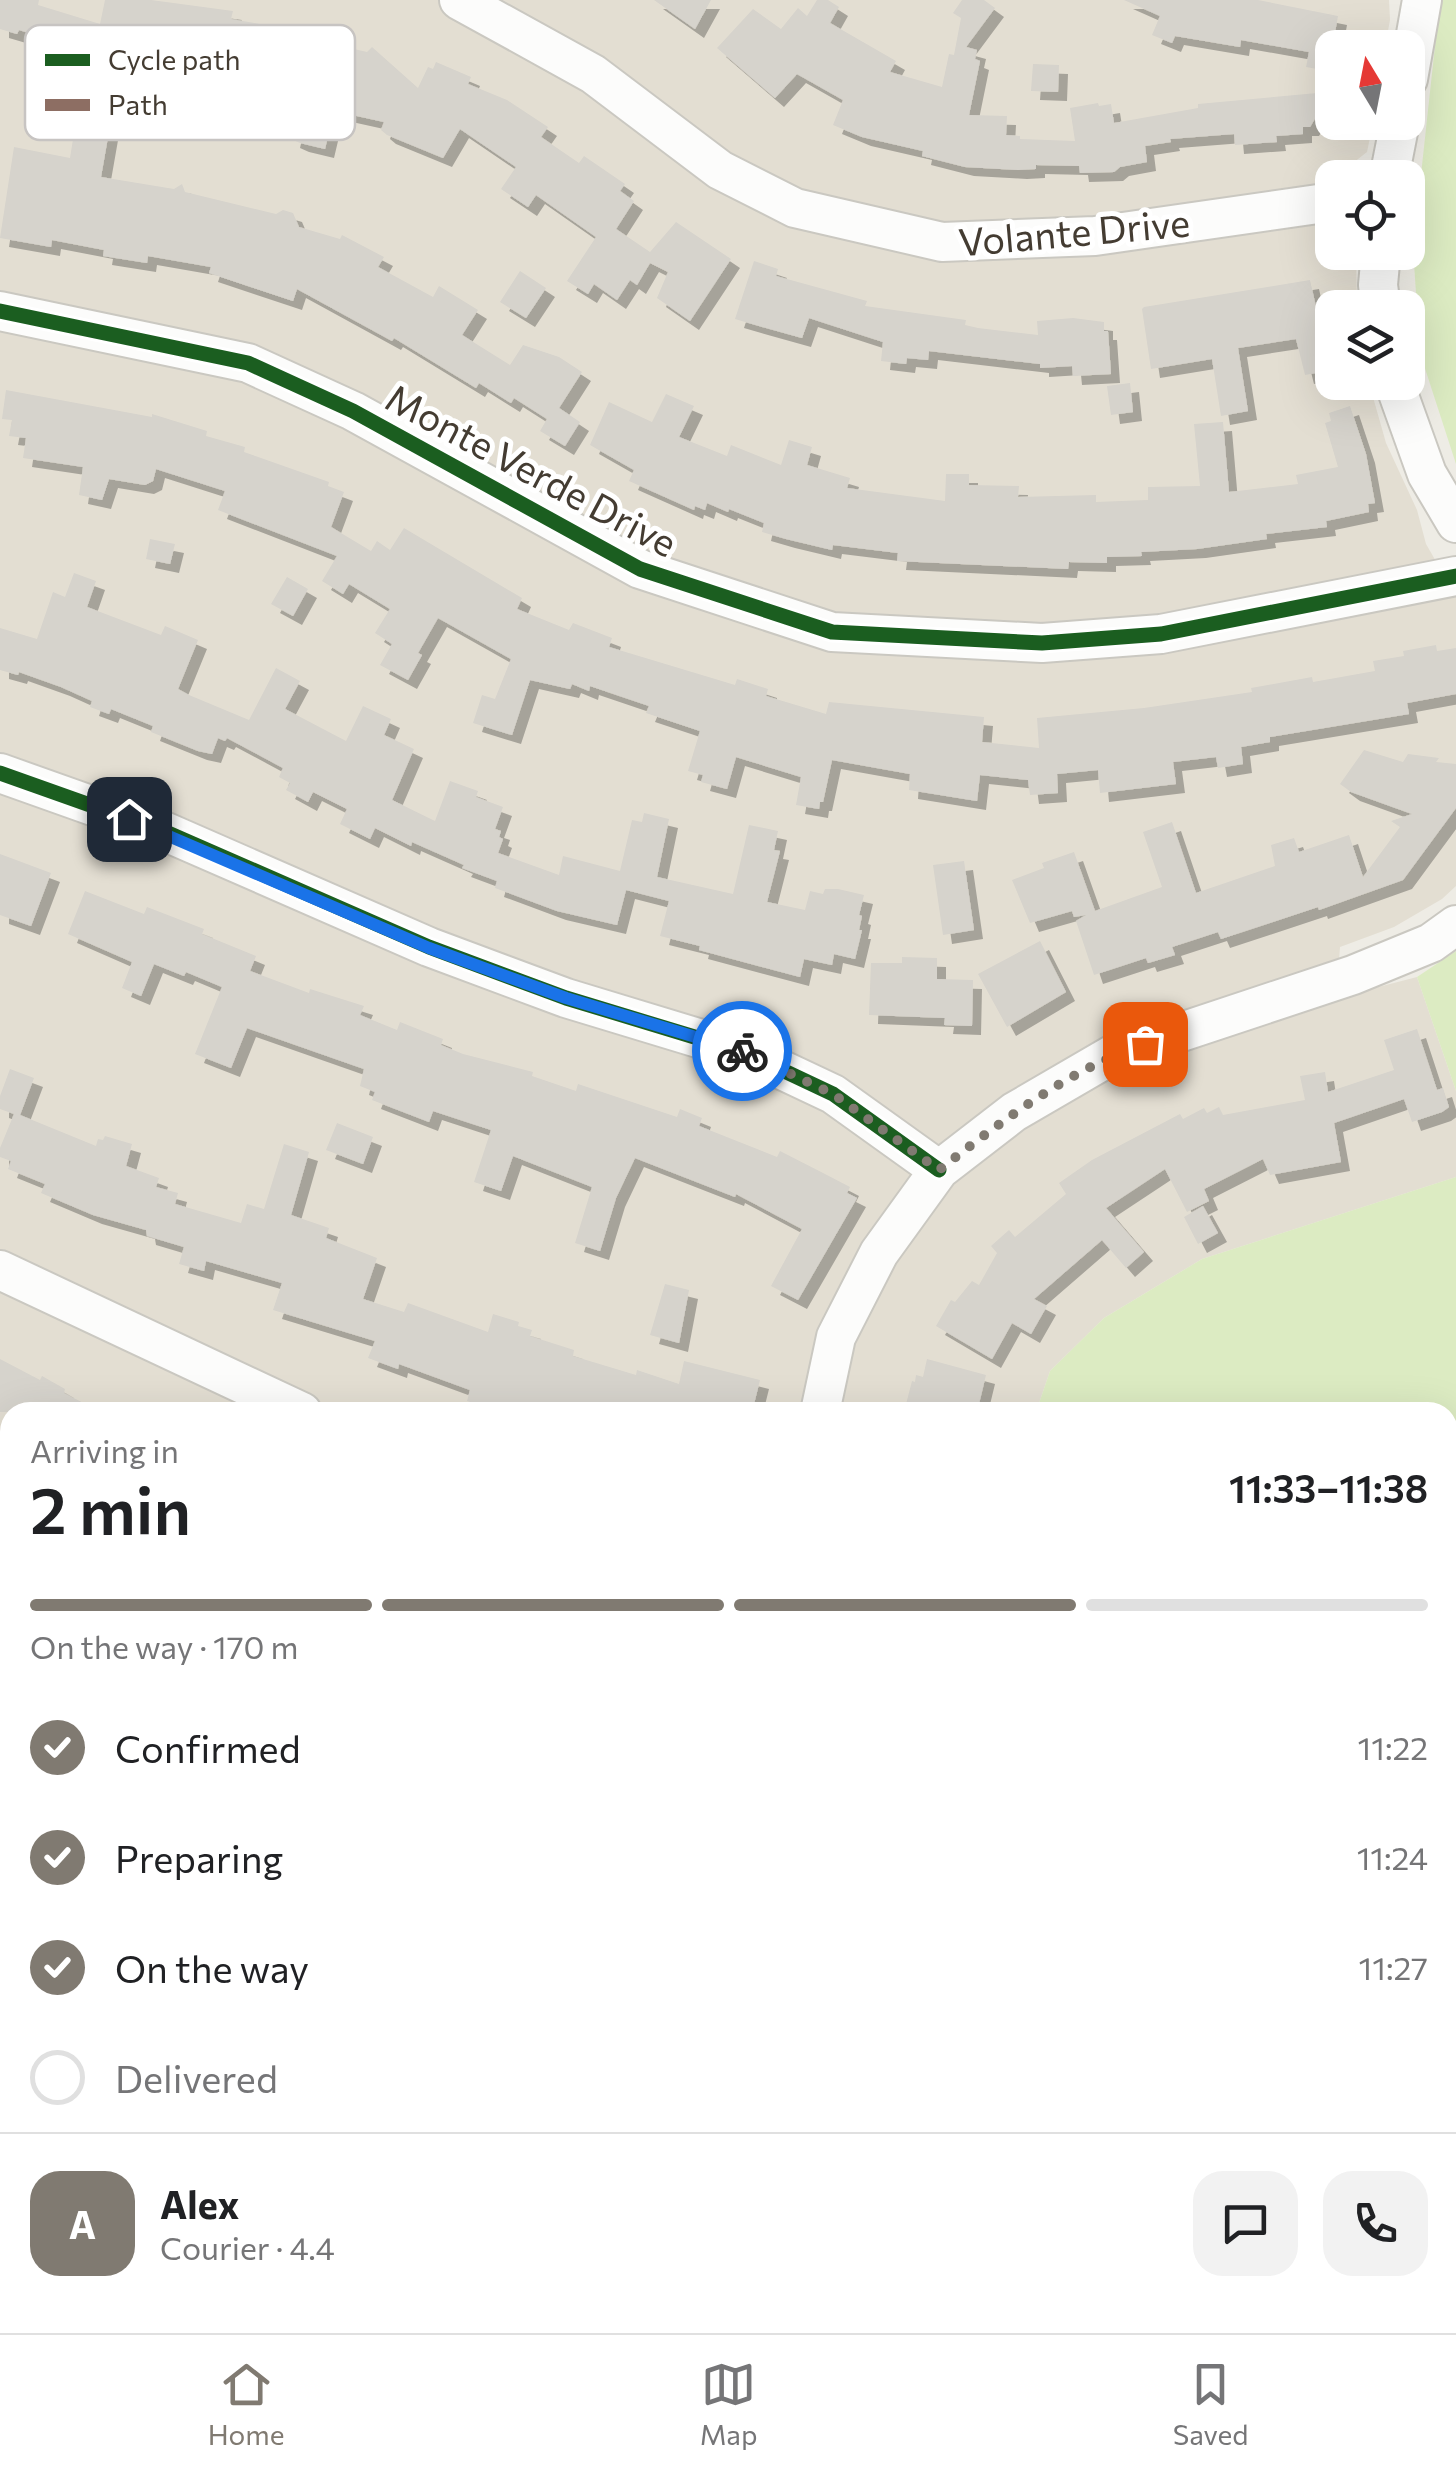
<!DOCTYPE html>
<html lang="en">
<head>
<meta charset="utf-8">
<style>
	:root { --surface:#fff; --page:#f2f2f2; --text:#202124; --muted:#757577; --line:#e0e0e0; --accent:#807a71 }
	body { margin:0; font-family:Commissioner,sans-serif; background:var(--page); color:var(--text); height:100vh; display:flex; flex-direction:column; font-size:38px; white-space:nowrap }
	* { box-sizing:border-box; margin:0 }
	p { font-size:32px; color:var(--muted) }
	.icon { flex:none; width:55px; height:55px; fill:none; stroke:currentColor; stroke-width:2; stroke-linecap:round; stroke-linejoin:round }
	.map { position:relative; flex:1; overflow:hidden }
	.drawer { position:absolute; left:0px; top:1402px; width:1458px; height:932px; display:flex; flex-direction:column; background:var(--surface); border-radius:30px 30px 0 0; box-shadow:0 10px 40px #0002 }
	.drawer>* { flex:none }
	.needle { width:65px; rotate:350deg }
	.buttons { position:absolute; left:1315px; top:30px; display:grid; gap:20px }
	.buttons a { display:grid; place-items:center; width:110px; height:110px; border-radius:20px; background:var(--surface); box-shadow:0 10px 40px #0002; font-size:50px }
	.pin { position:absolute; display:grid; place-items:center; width:85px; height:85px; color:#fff; margin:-42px; border-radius:20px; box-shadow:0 5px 15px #0006 }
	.courier { position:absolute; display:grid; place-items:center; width:100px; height:100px; margin:-50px; border:8px solid #1a73e8; border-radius:50%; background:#fff; color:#222; box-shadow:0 2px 12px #0007 }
	.overview em { font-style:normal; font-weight:600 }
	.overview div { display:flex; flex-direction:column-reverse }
	.overview { display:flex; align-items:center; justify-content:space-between; height:170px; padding:0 30px }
	h1 { font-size:65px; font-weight:600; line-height:75px }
	.bar { display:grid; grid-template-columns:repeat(4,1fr); gap:15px 10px; align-content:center; height:120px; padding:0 30px }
	.bar i { height:12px; border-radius:8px; background:var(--line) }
	.bar .on { background:var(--accent) }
	.bar p { grid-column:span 4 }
	.line { display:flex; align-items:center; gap:25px; padding:0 30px; border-top:2px solid var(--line) }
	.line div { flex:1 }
	.round { display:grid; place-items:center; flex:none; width:105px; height:105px; border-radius:30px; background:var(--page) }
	ol { padding:0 30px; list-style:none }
	li { display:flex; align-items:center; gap:30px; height:110px }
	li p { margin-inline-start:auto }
	li .icon { padding:10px; border-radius:50%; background:var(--accent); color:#fff; stroke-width:4 }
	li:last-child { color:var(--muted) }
	li i { width:55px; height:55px; border:5px solid var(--line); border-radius:50% }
	.tab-bar { display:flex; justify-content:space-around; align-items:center; height:140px; border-top:2px solid var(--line); background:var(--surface); font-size:28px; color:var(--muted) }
	.tab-bar a { display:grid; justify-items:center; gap:5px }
	.tab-bar .on { color:var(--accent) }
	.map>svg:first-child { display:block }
</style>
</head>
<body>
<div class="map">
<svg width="1456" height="2333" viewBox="0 0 1456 2333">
	<defs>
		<filter id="shadow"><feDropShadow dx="9" dy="9" stdDeviation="0" flood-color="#0004"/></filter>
	</defs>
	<rect width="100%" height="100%" fill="#eeece5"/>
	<!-- residential -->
	<path fill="#e3ded2" d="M0,0H1389L1390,20L1385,47L1332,48V122L1373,123L1367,152L1353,163L1356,177L1332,178V252L1356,253L1357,307L1332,308V382L1369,383L1386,443L1417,510L1426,544L1456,596V886L1442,899L1394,927L1340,947L1336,998L1417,977L1456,1091V1177L1202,1259L1104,1318L1050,1371L1036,1412H10V2325H1448V2140L1456,2141V2333H0Z"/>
	<!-- green -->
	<path fill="#dcebc2" d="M1440,0H1456V464L1420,353L1413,248Z
		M1456,951V1091L1417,977Z
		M1456,1177V2141L1448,2140V1412H1036L1050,1371L1104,1318L1202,1259Z"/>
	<!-- building -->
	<path fill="#d6d3cc" filter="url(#shadow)" d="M0,0H39L38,5L100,24L105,0H151L233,11L231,19L330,36L328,43L367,52L372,47L418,88L428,67L433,69L436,62L471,77L468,84L507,100L548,127L541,137L579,163L584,156L625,184L620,191L634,201L616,229L650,252L676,222L731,259L690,321L657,298L668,272L650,263L637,285L630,280L617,300L594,284L588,294L567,281L596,237L536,195L528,207L501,189L516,167L460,129L443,158L387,135L381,130L384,122L334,111L325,149L300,143L291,139L297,113L290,111V108L234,95L237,77L228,75L230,66L218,64L219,60L175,52L167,97L141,92L144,78L92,68L95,53L19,30L17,34L0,29Z
		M654,0H711L695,29Z
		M817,0H828L839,7L830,23L896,61L890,72L942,87L949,54L954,55L961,18L953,13L962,0H984L995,8L966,47L977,50L975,59L980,61L969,115L1007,116L1006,135L1020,136V139L1075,141L1070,108L1098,103L1099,106L1111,104L1114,123L1198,108V104L1317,93L1316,117L1310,127H1303V134L1276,136L1277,142L1235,145L1234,134L1170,139L1171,142L1145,146L1147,162L1120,167L1114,172L1080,173L1079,166L1036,165V169L1018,170L965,167L922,156L923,151L862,137L833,125L843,100L797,74L775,98L717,48L753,9L781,29L798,8L807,16Z
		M1124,0H1258L1338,16L1328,71L1306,67L1309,52L1241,40L1240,47L1175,36L1172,43L1152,35L1160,16Z
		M1033,64L1059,65L1058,92L1031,91Z
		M77,114L111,120L101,177L174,189L182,184L185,192L276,214L283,210L293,213L299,227L340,239L342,235L384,257L378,267L433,297L439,286L478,310L462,335L510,365L523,345L559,357L582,372L559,408L580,422L565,446L540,431L547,419L514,398L511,403L479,383L476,388L394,338L392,341L297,289L293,301L209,273L211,267L148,256L147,263L103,256L104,250L52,240L51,247L0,238L14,147L70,158Z
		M754,261L778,269L776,276L867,301L865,306L966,320L965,325L978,328L1038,335L1037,321L1073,318L1104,322V331H1108L1111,374L1073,376L1072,366L1040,368V364L929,351L928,360L907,358L906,364L881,361L883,342L809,318L802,338L759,326L735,319Z
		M520,271L546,288L526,318L500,302Z
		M1310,280L1325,347L1329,346L1332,370L1305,375L1296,339L1238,348L1248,411L1221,416L1212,359L1151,369L1142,309L1144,307Z
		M1130,383L1133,412L1111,415L1107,386Z
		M6,390L152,417V414L207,431L206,436L245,447L244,452L329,482L328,486L344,492L331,527L371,551L377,541L390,550L404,528L522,598L517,609L569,630L573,623L612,638L609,647L735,685L737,679L768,689L766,696L826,714L829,702L984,717L982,742L1039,748L1037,718L1144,708L1252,692L1251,688L1312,677L1313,682L1375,671L1373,661L1404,656L1403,651L1436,645L1437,651L1456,648V694L1407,703L1409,714L1270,737V742L1241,747L1243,764L1218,768L1216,757L1173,762L1176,784L1100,793L1098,770L1057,774L1058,793L1030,795L1028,780L980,775L977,801L909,790L910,774L832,760L823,802H820L819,809L796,805L801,777L736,757L727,789L701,782L703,775L688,771L700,731L646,713L649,706L590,686L589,691L572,684L570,689L530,680L512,735L473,723L482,695L495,699L511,659L438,618L418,653L422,655L408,680L380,665L392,644L375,633L390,609L349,584L343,594L322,581L337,556L218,510L225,491L156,469L153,481L145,485L109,479L102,500L79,495L83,467L23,458L26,438L9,436L12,420L2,419Z
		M666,394L694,406L679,437L727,456L731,445L781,465L789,440L812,447L807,465L850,478L847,488L945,501L946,474H969V485L1019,486L1018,497L1096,495V502L1148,500V487L1200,486L1194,424L1223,422L1229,492L1298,484L1296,475L1338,467L1325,423L1331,421L1329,413L1350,406L1366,454L1375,503L1368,504L1369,512L1326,521L1327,527L1266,534L1267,539L1197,549L1141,552L1142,556L1107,557V563L1069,562L1068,569L897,561L898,553L833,545L832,550L786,539L762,532L764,523L729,509L728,512L707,503L705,510L695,506L694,510L629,481L634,470L590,445L609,402L652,422Z
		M150,539L175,544L170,564L146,559Z
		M74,573L96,581L87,607L161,635L165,626L198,640L178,689L189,695L249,720L276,668L300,681L285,709L346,741L363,706L391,719L384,735L414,749L392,800L435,821L450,781L478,791L476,797L503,807L495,829L501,831L499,837L503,839L498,853L559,875L563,856L620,871L632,820L642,822L644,813L669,819L657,877L733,894L749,825L778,831L774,850L780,851L767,902L805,910L810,891L823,894L825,889H838L864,895L859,915L862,916L859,930H862L855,959L834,954L832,965L804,959L800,977L699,950L700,946L660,936L669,901L626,890L617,925L557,911L495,888L497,881L462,868L464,865L412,842L411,846L375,828L370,839L340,824L347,809L313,792L308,802L286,790L290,783L279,777L283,768L227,738L225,741L218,738L212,754L198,751L151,732L153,726L111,709L109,714L90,707L92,701L61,687L19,672L18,675L0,670V628L37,639L53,592L65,597Z
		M287,577L308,589L293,616L271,604Z
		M1364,750L1403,762L1408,754L1439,758L1436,762L1456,764V808L1403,880L1319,910L1318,907L1221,939L1218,932L1172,947L1175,955L1148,963L1146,958L1094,975L1076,921L1086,915L1074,917L1072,911L1030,923L1012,880L1044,868L1042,863L1074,852L1095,911L1162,887L1143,832L1172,822L1196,893L1275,866L1271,845L1294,838L1299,852L1349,835L1363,877L1400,827L1391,821L1412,814L1351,792L1340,784Z
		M0,854L51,873L31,926L0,915Z
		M964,861L974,930L943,935L933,865Z
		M85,891L144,914L147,907L204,929L202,934L256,956L250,971L309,993L310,989L364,1006L360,1015L397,1030L400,1022L443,1039L441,1045L463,1054L533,1072L532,1076L576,1091L578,1084L677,1117L680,1109L702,1118L699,1126L777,1157L780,1151L825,1174L850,1187L847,1193L857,1198L798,1300L771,1286L802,1229L736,1194L735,1197L635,1158L616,1198L600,1251L575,1243L592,1187L513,1156L501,1191L474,1182L491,1130L433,1111L429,1122L372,1100L375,1092L360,1086L364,1069L247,1028L231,1068L195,1054L222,987L186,972L184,976L154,964L141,996L122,988L132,962L68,934Z
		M1040,941L1066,992L1007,1027L978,974Z
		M902,957L937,958V979L973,980L972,1026L944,1025L945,1018L869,1015L871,963H902Z
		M1417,1029L1437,1090L1443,1088L1449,1107L1442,1112L1412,1122L1404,1099L1334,1123L1341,1162L1270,1175L1263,1159L1204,1189L1209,1201L1187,1212L1165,1169L1106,1208L1144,1252L1126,1268L1102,1240L1034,1299L1047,1306L1031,1334L1012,1323L992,1359L936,1326L951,1300L955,1302L972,1281L979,1285L997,1253L991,1246L1009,1230L1015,1237L1066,1194L1059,1183L1092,1160L1180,1114L1183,1119L1204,1108L1207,1113L1219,1107L1223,1115L1305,1100L1300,1076L1325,1072L1328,1092L1394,1070L1384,1040Z
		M10,1069L34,1078L20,1115L96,1146L98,1139L103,1140L105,1136L132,1144L126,1166L159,1178L156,1187L178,1193L175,1204L241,1223L247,1204L264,1209L284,1144L309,1152L291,1215L329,1228L326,1238L377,1258L363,1299L404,1312L408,1303L488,1332L493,1314L519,1322L518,1326L532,1330L530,1336L574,1350L573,1356L636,1375L637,1370L679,1384L684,1361L760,1380L752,1412H504L467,1401L470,1390L399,1364L398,1369L368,1358L375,1341L273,1310L282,1283L206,1261L204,1271L179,1264L184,1247L147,1236L146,1230L93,1215L41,1193L45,1184L8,1169L11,1161L0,1157V1148L14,1114L0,1109V1096Z
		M337,1123L373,1137L363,1164L326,1150Z
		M1203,1206L1218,1233L1198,1244L1184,1217Z
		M665,1284L689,1290L679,1343L650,1335Z
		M0,1359L40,1380L42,1376L65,1389L64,1393L101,1412H0Z
		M927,1359L986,1375L977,1412H904L912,1381L915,1382L916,1375L923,1377Z"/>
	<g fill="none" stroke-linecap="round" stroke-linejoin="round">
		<!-- minor casing -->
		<g stroke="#cac8c1" stroke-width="42">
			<path id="minor" d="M459,0L593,74L720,170L795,208L942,242L1095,236L1332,202
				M1408,79L1422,0
				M1389,178L1400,122
				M1381,252L1378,285L1381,308
				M0,311L248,363L353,411L640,569L832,632L1042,643L1161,634L1456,576
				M1394,382L1427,474L1456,523
				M0,773L166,832L429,947L566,998L744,1052L833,1094L939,1170
				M0,1270L302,1412
				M820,1412L836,1337L879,1253L939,1170L1014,1112L1112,1055L1353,975L1431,943L1456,925
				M1448,1683H1456
				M0,1762L10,1767
				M1448,1972L1456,1970
				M204,2325L206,2333
				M1093,2333L1189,2325L1247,2333"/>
		</g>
		<!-- minor -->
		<use href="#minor" stroke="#fcfcfb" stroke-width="38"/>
		<!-- quiet -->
		<path stroke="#8d6e63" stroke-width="12" stroke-dasharray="25 12" stroke-linecap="butt" d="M1448,1683H1456
			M1448,1972L1456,1970"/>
		<!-- cycleway casing -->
		<g stroke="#fff" stroke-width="21">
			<path id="cycleway" d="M0,311L248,363L353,411L640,569L832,632L1042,643L1161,634L1456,576
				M0,773L166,832L429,947L566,998L744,1052L833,1094L939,1170"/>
		</g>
		<!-- cycleway -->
		<use href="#cycleway" stroke="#1b5e20" stroke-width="15"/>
	</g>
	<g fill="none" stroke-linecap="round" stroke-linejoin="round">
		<!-- done -->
		<path stroke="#807a71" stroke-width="10" stroke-dasharray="0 18" d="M742,1051L833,1094L939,1170C1002,1121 1068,1070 1145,1044"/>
		<!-- route -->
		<path stroke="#1a73e8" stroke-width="12" d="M129,819L429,948L566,998L742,1051"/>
	</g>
	<g text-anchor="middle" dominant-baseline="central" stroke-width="10" stroke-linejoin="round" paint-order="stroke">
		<!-- street labels -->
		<g font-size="38" fill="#443c32" stroke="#fff">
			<text transform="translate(1074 231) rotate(-5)">Volante Drive</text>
			<text transform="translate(532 469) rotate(28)">Monte Verde Drive</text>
		</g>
	</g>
	<!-- legend -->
	<rect x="25" y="25" width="330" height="115" rx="15" fill="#fff" stroke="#c7c4c2" stroke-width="2.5"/>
	<rect x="45" y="54" width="45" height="12" fill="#1b5e20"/>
	<rect x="45" y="99" width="45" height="12" fill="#8d6e63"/>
	<g font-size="28" fill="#443c32">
		<text x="108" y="70">Cycle path</text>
		<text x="108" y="115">Path</text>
	</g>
</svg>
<div class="buttons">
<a><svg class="needle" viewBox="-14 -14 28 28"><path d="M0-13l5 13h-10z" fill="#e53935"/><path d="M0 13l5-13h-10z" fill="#757577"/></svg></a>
<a><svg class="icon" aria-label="locate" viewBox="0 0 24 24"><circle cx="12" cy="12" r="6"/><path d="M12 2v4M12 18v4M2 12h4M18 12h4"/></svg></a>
<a><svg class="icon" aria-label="layers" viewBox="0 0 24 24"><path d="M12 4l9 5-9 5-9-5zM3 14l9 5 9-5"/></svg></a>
</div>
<div class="pin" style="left:1145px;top:1044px;background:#ea580c"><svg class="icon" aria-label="bag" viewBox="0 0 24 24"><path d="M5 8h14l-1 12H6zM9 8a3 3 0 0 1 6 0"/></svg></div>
<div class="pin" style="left:129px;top:819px;background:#1f2937"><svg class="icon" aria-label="home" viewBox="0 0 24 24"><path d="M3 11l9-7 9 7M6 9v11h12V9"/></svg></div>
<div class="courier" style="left:742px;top:1051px"><svg class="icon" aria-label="bike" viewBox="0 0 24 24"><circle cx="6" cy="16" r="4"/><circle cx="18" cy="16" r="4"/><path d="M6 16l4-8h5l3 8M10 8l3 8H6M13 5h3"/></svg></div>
<section class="drawer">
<div class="overview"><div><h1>2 min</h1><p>Arriving in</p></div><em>11:33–11:38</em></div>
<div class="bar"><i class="on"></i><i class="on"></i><i class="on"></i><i></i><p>On the way · 170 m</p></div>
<ol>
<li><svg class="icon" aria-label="check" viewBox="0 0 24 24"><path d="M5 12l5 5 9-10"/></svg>Confirmed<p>11:22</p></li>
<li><svg class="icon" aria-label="check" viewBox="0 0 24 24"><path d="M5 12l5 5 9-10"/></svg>Preparing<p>11:24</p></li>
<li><svg class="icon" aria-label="check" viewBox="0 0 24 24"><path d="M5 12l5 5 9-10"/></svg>On the way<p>11:27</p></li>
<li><i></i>Delivered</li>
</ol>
<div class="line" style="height:180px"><b class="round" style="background:var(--accent);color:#fff">A</b><div><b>Alex</b><p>Courier · 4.4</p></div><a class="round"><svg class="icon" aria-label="chat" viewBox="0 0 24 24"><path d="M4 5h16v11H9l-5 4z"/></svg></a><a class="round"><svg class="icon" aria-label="phone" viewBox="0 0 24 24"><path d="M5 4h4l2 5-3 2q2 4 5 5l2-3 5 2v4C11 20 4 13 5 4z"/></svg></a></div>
</section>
</div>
<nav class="tab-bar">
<a class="on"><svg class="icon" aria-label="home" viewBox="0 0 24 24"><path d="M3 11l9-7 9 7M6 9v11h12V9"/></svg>Home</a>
<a><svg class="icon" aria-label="map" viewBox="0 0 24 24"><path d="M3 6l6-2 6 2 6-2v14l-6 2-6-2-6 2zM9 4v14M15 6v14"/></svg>Map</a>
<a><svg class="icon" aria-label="saved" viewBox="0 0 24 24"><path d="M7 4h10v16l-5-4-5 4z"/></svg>Saved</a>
</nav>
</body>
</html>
